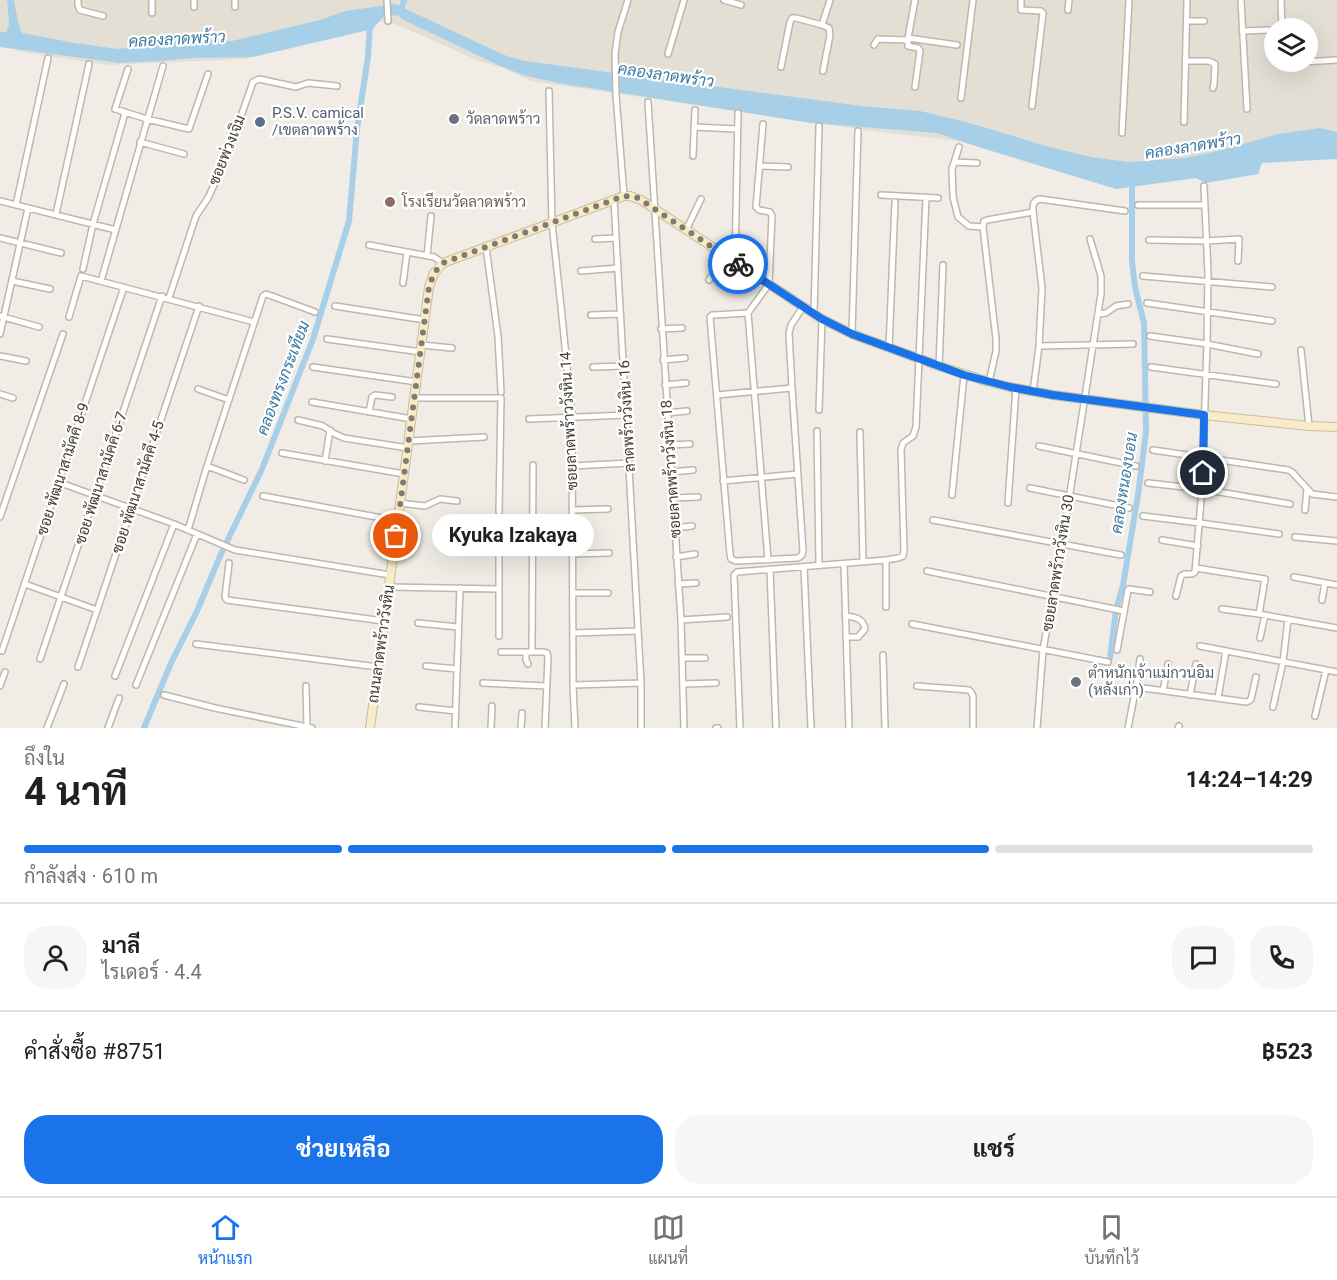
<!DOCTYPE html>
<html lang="th">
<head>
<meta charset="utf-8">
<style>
	:root { --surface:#fff; --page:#f6f6f6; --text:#202124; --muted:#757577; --line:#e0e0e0; --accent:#1a73e8 }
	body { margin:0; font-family:Roboto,Sarabun,sans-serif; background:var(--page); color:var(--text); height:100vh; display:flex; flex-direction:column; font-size:22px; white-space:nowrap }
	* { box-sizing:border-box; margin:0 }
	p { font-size:20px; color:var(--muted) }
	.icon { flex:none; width:33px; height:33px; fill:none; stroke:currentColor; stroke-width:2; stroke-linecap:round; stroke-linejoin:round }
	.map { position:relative; height:728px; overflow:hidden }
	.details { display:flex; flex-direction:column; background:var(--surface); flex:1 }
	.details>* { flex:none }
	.tools { position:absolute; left:1264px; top:18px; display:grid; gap:12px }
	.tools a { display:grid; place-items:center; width:54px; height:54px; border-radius:50%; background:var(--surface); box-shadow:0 6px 24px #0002; font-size:30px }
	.pin { position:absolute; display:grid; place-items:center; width:51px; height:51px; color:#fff; margin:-26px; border:3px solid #fff; border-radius:50%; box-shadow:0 2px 6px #0007 }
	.courier { position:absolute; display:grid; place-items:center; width:60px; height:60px; margin:-30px; border:4px solid #1a73e8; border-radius:50%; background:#fff; color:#222; box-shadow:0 2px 8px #0007 }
	.bubble { position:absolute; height:42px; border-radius:21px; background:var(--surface); box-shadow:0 6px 24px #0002; font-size:20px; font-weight:700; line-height:42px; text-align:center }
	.overview em { font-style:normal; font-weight:700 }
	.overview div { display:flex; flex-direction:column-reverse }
	.overview { display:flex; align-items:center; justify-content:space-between; height:102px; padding:0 24px }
	h1 { font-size:39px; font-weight:700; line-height:45px }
	.bar { display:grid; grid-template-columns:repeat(4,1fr); gap:9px 6px; align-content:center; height:72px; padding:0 24px }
	.bar i { height:8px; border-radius:4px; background:var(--line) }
	.bar .current { background:var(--accent) }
	.bar p { grid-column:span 4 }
	.line { display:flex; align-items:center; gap:15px; padding:0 24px; border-top:2px solid var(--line) }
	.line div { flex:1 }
	.round { display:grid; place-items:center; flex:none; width:63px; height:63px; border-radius:24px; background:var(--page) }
	.primary-button { display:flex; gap:12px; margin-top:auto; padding:12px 24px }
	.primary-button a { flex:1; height:69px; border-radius:24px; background:var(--accent); color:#fff; font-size:24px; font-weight:700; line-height:69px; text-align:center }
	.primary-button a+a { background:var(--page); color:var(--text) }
	.tab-bar { display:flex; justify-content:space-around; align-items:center; height:84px; border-top:2px solid var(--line); background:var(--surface); font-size:16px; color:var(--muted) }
	.tab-bar a { display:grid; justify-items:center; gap:3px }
	.tab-bar .current { color:var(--accent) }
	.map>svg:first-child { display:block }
</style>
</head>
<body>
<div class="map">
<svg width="1337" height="728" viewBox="0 0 1337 728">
	<rect width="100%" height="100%" fill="#f1ede6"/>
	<!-- residential -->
	<path fill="#e4dfd4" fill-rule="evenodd" d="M0,0H7L9,26L6,32H0Z
		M12,0H1337V157L1320,153L1164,178L975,143L880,132L530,81L504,68L479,61L398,25L385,22L374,21L361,23L245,59L108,65L15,51L16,41ZM1275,28H1308V62H1275Z"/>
	<!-- water -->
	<path fill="#a8cfe8" d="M7,0H14L18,22L22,33L75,43L118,49L194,40L232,41L320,20L345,11L395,4L504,55L525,61L862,106L920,111L966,122L1046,146L1091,157L1129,162L1185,158L1222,150L1278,134L1320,128L1337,132V159L1262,163L1258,174L1206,183L1196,178L1116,189L972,145L937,133L811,123L558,83L523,75L500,66L408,22L396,15L382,18L373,29L253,57L193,58L161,61L120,63L0,47V32H6L9,25Z"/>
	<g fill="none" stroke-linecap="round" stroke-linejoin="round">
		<!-- canal -->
		<path stroke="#a8cfe8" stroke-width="6" d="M400,13L404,0
			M1110,658L1116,610L1123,585L1138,495L1146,432L1144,323L1135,287L1132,261V180
			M144,728L171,663L197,611L221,554L262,469L313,339L349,221L357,129L368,57L370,24"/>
		<!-- minor casing -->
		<g stroke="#beb7ac" stroke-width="8">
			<path id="minor" d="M78,0V5L80,10L103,16
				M152,0V13
				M387,0L388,21
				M724,0L741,5
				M915,0L908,38L957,45
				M1021,0V10L1041,11L1043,13L1032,106
				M1241,0L1247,109
				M1281,0L1282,28
				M194,7V0
				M235,7V0
				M1068,10L1069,0
				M1187,21H1204
				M822,25L830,0
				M1242,31L1275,30
				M908,38V46L918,48L920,51L915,87
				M874,45L878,39L907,40
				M668,54L684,0
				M1186,61H1209L1215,64L1214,84L1213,88
				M1284,62L1287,63L1337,60
				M781,67L790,22L792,18H796L822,25L829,28L830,35L823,71
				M128,69L115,109L147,119L189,129L208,74
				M549,91L552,223L563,326L572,417L573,685L575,728
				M961,98L973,0
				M648,102L681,620L684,728
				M1184,122L1187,0
				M763,124L756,207L759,210L770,212L772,216L769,284L748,313L768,560
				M694,127L737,129
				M1122,133L1129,0
				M140,142L184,154
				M959,147L952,169L953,197L958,217L969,226L983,227
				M693,156L695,110
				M955,162L977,163
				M759,166L788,167
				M881,195L938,198
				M624,196L616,95L615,54L618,32L628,0
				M614,200L641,683V728
				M0,201L116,230
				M16,205L48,58
				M1138,205H1204
				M56,214L89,64
				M686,230L701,199
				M0,238L61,253
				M595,239L616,238
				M1149,240L1207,241L1239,239L1238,261
				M369,245L434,257L443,263
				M486,247L498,336L501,392
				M427,256L431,216
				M735,262L738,113
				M83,269L93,224L125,113
				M581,271L618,268
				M1143,276L1272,287
				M709,280L725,256
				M12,281L50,289
				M101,281L163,66
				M403,283L407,252
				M169,298L196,216L208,198L226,159L253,82L259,79L296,87L308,83L337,86
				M1147,303L1272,321
				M335,306L425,320
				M748,313L714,315H712L710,317L730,554L731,559L736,561L798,558L802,555L803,551L792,388L789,333L791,325L803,307
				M814,314L819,126
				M1098,314L1106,313L1116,306L1128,304
				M591,315L620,314
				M0,316L39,327
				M69,317L81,276L254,322
				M661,329L682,328
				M0,334L28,208
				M852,334L858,131
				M1150,336L1207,344L1258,354
				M327,339L421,352
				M422,345L452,348
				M1039,346L1133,344
				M889,348L895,202
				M1301,350L1309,426
				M0,356L26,361
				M663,360L685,358
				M939,366L943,265
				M313,367L417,382
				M593,367L624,366
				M1151,367L1276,384
				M989,382L996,351V339L983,227L984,221L987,220L1033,212
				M665,385L686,383
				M198,389L229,400
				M1033,392L1039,346L1042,288L1033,212C1033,206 1032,201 1040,199L1125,211
				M0,394L13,398
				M717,395L792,388
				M414,398H501L499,512
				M312,402L412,419
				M819,410L822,319
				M369,412L372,397L375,395L392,397
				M667,413L687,411
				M529,419L627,415
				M298,420L323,426L335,434L344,438L408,448
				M817,431L819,565
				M860,432L863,562
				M409,441L484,437
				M669,445L690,444
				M1039,446L1136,466
				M1153,450L1288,470L1292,472L1312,494L1337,497
				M282,453L404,474
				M325,461L330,430
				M207,466L244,480
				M572,466L629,463
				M671,472L693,470
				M723,481L798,474
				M58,482L174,524L235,550L390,575
				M1148,483L1202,489L1290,504
				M1030,488L1129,508
				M952,495L964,375
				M263,496L398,521
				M673,498L698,497
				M400,503L425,506L440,499L457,501
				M1008,503L1016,388
				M573,510L608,509
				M1305,510L1307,489
				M1143,516L1200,523L1279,534
				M0,517L63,334
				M933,520L1121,555
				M674,528L692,526
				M188,530L207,466L263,296L266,294L269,295L315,312
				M1295,537L1337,541
				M1162,540L1198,546
				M573,554L609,553
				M676,557L695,554
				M886,560V607
				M229,563L225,597L227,600L384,621
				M844,564L849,728
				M804,567L811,728
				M1196,568L1265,579L1259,614
				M770,569L776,728
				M927,571L1124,611
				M1294,577L1337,585
				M25,584L97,610
				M678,584L696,583
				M389,587L498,589
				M574,593H608
				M1176,596L1181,576L1184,574H1192L1195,572L1202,489L1207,344L1208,273L1204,186
				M1322,600L1325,583
				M1222,609L1259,614L1337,628
				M845,616C855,617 863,618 865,629L858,637H846
				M681,620L727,617
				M418,623L458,627
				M912,624L1108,662
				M573,633L638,631
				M499,636V529
				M1260,638L1265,615
				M196,644L378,667
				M1200,646L1337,672
				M1117,650L1128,590L1129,589L1150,592
				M2,651L124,287
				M501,652H543L547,653L548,657L545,728
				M526,652V660L528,664
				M532,652L533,465
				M883,655L885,728
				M682,658H705
				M40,659L162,296
				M426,666L457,669
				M78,667L199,306
				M115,676L174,524
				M483,683L547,686
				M683,684L716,683
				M136,685L197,534
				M573,685L641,683
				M0,686L5,672
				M306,686L307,727
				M917,686L969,690L971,692L973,696V728
				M1136,687L1246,702L1249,701L1251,699L1256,677
				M1163,691L1168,664
				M164,695L215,708L312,728
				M1190,695L1196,664
				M1218,698L1226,651
				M419,707L456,711
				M1273,707L1283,662L1288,619
				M1315,716L1326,670
				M47,728L64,684
				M108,728L119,698
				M455,728L460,588
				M491,728L492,706
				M521,728L522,713
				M716,728H718
				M740,728L734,575L737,572L886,560L898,558L903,556L904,550L901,450L903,443L913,436L916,427L926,198
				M1037,728L1043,650L1062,544L1101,294V276L1090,239
				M1128,728L1136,687L1140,659
				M1178,728L1179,726"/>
		</g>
		<!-- secondary casing -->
		<g stroke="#ccbe9a" stroke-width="10">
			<path id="secondary" d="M370,728L429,287L434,273L443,263L624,196H630L641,200L822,319L852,334L939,366L989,382L1010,387L1053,395L1204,415L1309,426L1337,427"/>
		</g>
		<!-- minor -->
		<use href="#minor" stroke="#fff" stroke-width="5"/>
		<!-- secondary -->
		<use href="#secondary" stroke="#f8ebc8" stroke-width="8"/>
	</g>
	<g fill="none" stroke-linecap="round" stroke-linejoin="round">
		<!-- done -->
		<path stroke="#807b74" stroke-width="6" stroke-dasharray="0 10.8" d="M396,536L429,287L434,273L443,263L624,196L636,197L641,200L738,264"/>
		<!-- route -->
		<path stroke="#1a73e8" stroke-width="8" d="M738,264L822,319L852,334L964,375L1010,387L1053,395L1204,415L1203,473"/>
	</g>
	<!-- markers -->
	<g fill="#6b7280" stroke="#fff" stroke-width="2">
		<circle cx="454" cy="119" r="6"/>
		<circle cx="1076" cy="682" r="6"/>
	</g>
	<circle fill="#5c6f8a" stroke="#fff" stroke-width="2" cx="260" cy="122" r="6"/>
	<circle fill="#8d6e63" stroke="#fff" stroke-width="2" cx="390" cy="202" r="6"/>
	<g text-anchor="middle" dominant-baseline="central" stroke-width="4.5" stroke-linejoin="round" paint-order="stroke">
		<!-- service labels -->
		<g font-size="15" fill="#4e5e75" stroke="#fff" text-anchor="start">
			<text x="272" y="113">P.S.V. camical<tspan x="272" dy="17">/เขตลาดพร้าง</tspan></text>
		</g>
		<!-- worship labels -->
		<g font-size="15" fill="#5b616d" stroke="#fff" text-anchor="start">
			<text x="466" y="119">วัดลาดพร้าว</text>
			<text x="1088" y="673">ตำหนักเจ้าแม่กวนอิม<tspan x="1088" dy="17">(หลังเก่า)</tspan></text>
		</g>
		<!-- street labels -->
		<g font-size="15" fill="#433d36" stroke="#fff">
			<text transform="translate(227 150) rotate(-68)">ซอยพ่วงเจิม</text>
			<text transform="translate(627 416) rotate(-93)">ลาดพร้าววังหิน 16</text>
			<text transform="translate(569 421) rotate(-93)">ซอยลาดพร้าววังหิน 14</text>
			<text transform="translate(63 469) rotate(-72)">ซอย พัฒนาสามัคคี 8-9</text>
			<text transform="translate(671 469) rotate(-94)">ซอยลาดพร้าววังหิน 18</text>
			<text transform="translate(101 478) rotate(-72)">ซอย พัฒนาสามัคคี 6-7</text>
			<text transform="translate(138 487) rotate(-72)">ซอย พัฒนาสามัคคี 4-5</text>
			<text transform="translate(1058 563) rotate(-81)">ซอยลาดพร้าววังหิน 30</text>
			<text transform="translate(381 644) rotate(-82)">ถนนลาดพร้าววังหิน</text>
		</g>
		<!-- education labels -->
		<g font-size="15" fill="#785e54" stroke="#fff" text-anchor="start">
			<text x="402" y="202">โรงเรียนวัดลาดพร้าว</text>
		</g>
		<!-- water labels -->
		<g font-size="16" font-style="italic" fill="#3b7aa3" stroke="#fff">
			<text transform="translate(177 39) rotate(-3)">คลองลาดพร้าว</text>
			<text transform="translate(666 75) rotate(8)">คลองลาดพร้าว</text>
			<text transform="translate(1193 146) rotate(-9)">คลองลาดพร้าว</text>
			<text transform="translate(283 378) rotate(-69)">คลองทรงกระเทียม</text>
			<text transform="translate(1124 483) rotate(-81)">คลองหนองบอน</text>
		</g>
	</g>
</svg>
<div class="tools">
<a><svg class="icon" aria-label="layers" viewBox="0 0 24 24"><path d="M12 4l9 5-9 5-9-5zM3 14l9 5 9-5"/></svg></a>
</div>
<div class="pin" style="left:396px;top:536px;background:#ea580c"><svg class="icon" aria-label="bag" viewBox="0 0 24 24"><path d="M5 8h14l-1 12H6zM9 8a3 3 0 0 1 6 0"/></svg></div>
<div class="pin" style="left:1203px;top:473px;background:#1f2937"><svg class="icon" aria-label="home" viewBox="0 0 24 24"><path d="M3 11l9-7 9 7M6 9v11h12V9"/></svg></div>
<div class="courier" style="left:738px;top:264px"><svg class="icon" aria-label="bike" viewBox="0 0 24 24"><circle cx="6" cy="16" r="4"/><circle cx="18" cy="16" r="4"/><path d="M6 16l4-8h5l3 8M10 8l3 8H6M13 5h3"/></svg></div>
<div class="bubble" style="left:432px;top:514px;width:162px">Kyuka Izakaya</div>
</div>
<section class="details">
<div class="overview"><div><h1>4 นาที</h1><p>ถึงใน</p></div><em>14:24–14:29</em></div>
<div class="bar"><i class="current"></i><i class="current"></i><i class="current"></i><i></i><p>กำลังส่ง · 610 m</p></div>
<div class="line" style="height:108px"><a class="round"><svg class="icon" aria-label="person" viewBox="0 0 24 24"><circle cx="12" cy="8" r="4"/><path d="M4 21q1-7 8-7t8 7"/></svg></a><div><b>มาลี</b><p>ไรเดอร์ · 4.4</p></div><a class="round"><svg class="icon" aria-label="chat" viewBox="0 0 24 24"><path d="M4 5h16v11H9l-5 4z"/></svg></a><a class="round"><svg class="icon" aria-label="phone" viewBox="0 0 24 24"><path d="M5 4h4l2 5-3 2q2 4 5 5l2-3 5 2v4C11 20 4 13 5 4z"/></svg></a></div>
<div class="line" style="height:78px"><div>คำสั่งซื้อ #8751</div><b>฿523</b></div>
<div class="primary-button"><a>ช่วยเหลือ</a><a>แชร์</a></div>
</section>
<nav class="tab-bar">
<a class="current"><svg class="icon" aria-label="home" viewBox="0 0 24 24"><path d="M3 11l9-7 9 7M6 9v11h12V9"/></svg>หน้าแรก</a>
<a><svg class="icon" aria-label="map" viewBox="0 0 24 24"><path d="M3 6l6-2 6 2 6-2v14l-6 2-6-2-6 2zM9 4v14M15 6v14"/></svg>แผนที่</a>
<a><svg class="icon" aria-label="saved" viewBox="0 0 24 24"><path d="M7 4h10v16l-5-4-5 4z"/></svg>บันทึกไว้</a>
</nav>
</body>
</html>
